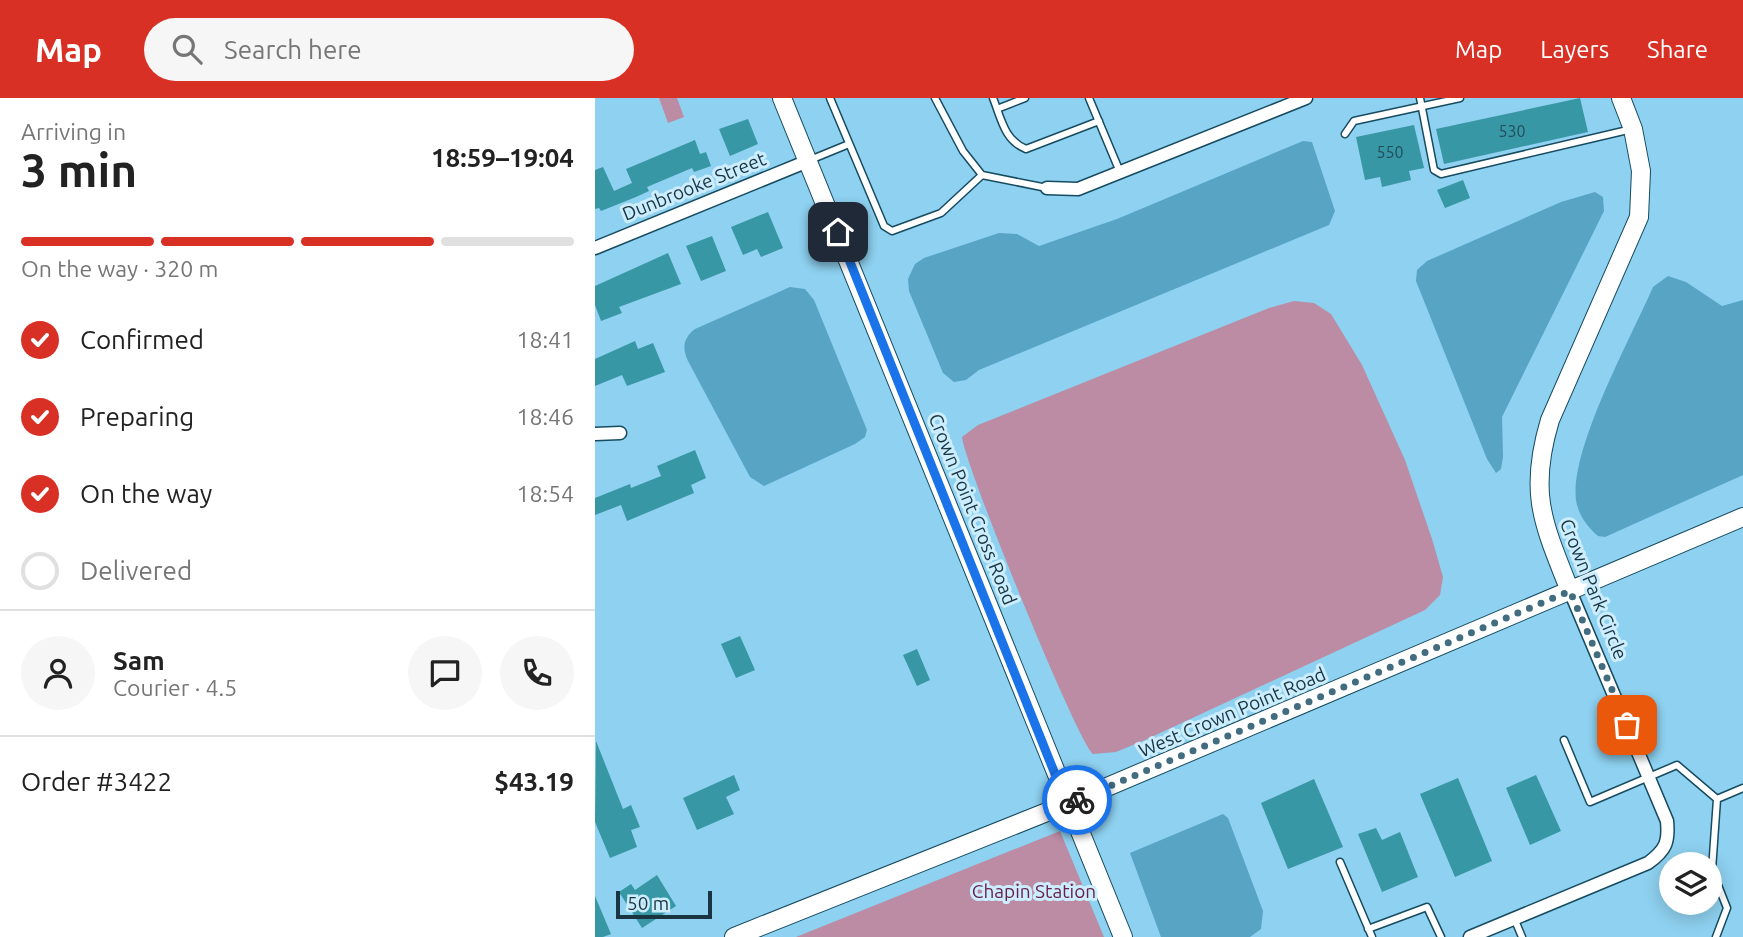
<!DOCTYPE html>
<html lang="en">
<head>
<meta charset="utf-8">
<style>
	:root { --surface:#fff; --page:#f6f6f6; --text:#222; --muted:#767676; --line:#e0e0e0; --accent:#d93025 }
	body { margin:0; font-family:Ubuntu,sans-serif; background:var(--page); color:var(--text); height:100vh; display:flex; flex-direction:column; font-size:26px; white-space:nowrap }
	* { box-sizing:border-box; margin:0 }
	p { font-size:23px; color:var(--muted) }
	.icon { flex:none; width:38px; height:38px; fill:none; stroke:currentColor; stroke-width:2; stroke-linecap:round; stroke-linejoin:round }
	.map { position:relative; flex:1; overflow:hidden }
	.panel { display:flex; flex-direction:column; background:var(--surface); width:595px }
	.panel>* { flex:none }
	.buttons { position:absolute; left:1064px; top:754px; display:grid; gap:14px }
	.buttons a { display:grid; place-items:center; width:63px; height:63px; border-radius:50%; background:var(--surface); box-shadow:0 4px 18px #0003; font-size:35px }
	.scale { position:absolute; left:21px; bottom:18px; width:96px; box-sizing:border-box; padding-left:7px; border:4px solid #193542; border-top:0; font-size:19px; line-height:24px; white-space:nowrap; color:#193542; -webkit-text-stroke:5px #ccedfd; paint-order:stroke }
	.pin { position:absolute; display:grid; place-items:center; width:60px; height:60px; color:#fff; margin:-30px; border-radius:14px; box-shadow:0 4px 10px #0006 }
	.courier { position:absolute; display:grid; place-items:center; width:70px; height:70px; margin:-35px; border:5px solid #1a73e8; border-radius:50%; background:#fff; color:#222; box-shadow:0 2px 9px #0007 }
	.headline em { font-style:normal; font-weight:700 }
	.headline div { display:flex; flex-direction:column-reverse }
	.headline { display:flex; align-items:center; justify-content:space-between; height:119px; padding:0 21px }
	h1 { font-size:46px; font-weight:700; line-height:52px }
	.bar { display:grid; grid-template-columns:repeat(4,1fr); gap:10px 7px; align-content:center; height:84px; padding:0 21px }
	.bar i { height:9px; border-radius:5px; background:var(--line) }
	.bar .active { background:var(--accent) }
	.bar p { grid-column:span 4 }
	.line { display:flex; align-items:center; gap:18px; padding:0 21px; border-top:2px solid var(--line) }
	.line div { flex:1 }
	.round { display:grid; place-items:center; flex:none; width:74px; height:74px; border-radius:37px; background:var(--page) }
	ol { padding:0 21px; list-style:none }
	li { display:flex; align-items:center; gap:21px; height:77px }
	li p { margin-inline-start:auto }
	li .icon { padding:7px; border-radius:50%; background:var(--accent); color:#fff; stroke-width:4 }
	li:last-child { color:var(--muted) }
	li i { width:38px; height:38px; border:4px solid var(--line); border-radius:50% }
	header { display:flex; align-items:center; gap:42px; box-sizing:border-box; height:98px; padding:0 35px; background:var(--accent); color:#fff }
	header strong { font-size:33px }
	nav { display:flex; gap:38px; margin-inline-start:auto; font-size:24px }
	.search { width:490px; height:63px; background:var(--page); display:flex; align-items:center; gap:18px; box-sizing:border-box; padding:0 24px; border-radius:38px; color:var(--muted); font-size:26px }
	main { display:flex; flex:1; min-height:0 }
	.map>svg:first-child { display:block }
</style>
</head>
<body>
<header>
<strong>Map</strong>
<div class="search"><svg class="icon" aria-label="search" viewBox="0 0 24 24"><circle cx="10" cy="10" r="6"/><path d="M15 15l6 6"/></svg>Search here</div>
<nav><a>Map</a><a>Layers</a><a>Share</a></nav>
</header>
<main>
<section class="panel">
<div class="headline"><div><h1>3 min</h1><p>Arriving in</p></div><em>18:59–19:04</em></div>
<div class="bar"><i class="active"></i><i class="active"></i><i class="active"></i><i></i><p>On the way · 320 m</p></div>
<ol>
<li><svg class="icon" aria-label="check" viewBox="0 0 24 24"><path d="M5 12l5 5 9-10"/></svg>Confirmed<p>18:41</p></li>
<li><svg class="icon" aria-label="check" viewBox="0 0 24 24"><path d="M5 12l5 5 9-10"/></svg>Preparing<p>18:46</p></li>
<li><svg class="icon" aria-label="check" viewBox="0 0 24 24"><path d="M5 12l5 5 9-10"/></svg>On the way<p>18:54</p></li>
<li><i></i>Delivered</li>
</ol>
<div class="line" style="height:126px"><a class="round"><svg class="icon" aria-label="person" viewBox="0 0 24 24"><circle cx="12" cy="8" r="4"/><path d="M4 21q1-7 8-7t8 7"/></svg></a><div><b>Sam</b><p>Courier · 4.5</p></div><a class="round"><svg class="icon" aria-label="chat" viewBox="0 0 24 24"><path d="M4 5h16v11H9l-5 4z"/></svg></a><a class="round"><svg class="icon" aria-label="phone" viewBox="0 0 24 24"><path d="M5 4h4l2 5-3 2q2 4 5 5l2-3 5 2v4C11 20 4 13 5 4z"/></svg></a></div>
<div class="line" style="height:91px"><div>Order #3422</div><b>$43.19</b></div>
</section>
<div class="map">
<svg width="1148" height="839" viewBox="0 0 1148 839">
	<rect width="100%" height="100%" fill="#8ed1f0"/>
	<!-- green -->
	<path fill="#bb8ca3" d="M64,0H82L89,19L73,25Z
		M699,203L719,205L736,216L767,267L810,362L837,441L848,479L845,497L830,512L550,642L521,654L498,656C482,643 370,368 367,339L383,327L674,210Z
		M465,733L509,839H201Z"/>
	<!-- water -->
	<path fill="#58a4c5" d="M708,43L717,44L740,113L734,127L384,272L371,282L359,284L348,275L314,193L313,181L320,166L329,160L404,135L422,136L444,148L522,121Z
		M1000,94L1008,99L1009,113L907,319L908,359L906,371L901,375L892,361L821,183L822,172L832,163L966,104Z
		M1073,178L1091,184L1127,208L1148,202V377L1010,439L1003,438C992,429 983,416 981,402C975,350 1036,240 1058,189Z
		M195,189L210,191L219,202L272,332L270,339L260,346L169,388L155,379L93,263C87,250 88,240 100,231Z
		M628,716L633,720L668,813L666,831L655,839H566L535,755Z"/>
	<!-- building -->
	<path fill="#3897a5" d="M985,0L993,34L849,66L841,31Z
		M153,21L163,46L135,58L124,31Z
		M819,27L829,70L814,73L816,82L787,89L785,79L770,82L761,39Z
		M100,42L105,56L111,54L116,68L99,74L97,70L52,89L54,93L41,99L6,113L4,110L0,111V72L8,69L19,93L37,85L31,71Z
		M868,82L875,100L850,110L842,92Z
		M173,114L188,150L166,159L162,151L148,157L136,129Z
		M117,138L131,173L106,183L91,148Z
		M73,155L86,186L24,209L27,215L6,223L0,207V188Z
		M40,243L43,251L58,245L70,274L32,288L27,277L0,288V261Z
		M100,352L111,380L96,387L99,395L32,423L26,407L0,417V400L35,386L36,390L66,378L62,368Z
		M145,538L160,572L141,580L126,546Z
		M322,551L335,582L322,588L308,557Z
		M1,643L28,711L36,707L45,729L36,732L42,749L15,760L0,724Z
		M139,677L145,692L131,699L139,716L102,732L88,700Z
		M941,677L966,733L935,747L911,690Z
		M863,680L897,763L860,779L825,696Z
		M719,681L748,749L693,771L666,705Z
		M781,730L787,742L805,734L823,779L787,794L763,736Z
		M62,777L81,808L47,830L24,794L36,786L40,792Z
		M0,798L16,836L8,839H0Z"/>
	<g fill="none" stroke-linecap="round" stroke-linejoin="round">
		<!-- lane casing -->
		<g stroke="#164b60" stroke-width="9">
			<path id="lane" d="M235,0L289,128L297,133L346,115L387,77
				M340,0L368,53L387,77L452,90
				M398,0C406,20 409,42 431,51L504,23
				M494,0L525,74
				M825,0L839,72L846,76L1037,31
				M402,11L430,0
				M750,36L759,23L865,0
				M215,62L254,46
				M969,642L995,704L1082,667L1122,701L1148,690
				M745,764L777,839
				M919,820L927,839
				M773,831L832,809L846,839
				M1121,839L1132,810L1117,772L1122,701"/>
		</g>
		<!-- street casing -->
		<g stroke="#164b60" stroke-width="15">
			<path id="street" d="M452,90L483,91L711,0
				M0,150L213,63
				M0,336L25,335
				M875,839L1053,765C1071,752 1074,744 1072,723L975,493"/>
		</g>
		<!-- secondary casing -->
		<g stroke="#164b60" stroke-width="20">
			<path id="secondary" d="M187,0L528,839
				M975,493C948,425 933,395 955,322L1044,119L1046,73L1038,31L1026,0
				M139,839L472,706L1148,419"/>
		</g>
		<!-- lane -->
		<use href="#lane" stroke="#fff" stroke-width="6"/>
		<!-- street -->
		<use href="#street" stroke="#fff" stroke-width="12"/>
		<!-- secondary -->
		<use href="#secondary" stroke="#fff" stroke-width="18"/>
	</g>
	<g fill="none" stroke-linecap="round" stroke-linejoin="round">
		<!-- done -->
		<path stroke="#426c7f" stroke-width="7" stroke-dasharray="0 12.6" d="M482,702L975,493L1032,627"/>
		<!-- route -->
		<path stroke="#1a73e8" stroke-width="9" d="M243,134L472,706L482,702"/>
	</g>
	<g text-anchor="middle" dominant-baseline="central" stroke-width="6" stroke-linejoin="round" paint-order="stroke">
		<!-- number labels -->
		<g font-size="16" fill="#214e5b">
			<text x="917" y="33">530</text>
			<text x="795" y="54">550</text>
		</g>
		<!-- street labels -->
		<g font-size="19" fill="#193542" stroke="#ccedfd">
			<text transform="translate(99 88) rotate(-22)">Dunbrooke Street</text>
			<text transform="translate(378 411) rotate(68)">Crown Point Cross Road</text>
			<text transform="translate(999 491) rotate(68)">Crown Park Circle</text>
			<text transform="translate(637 614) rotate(-23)">West Crown Point Road</text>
		</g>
		<!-- park labels -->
		<g font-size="19" fill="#6a1d49" stroke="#ccedfd">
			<text x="439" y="793">Chapin Station</text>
		</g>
	</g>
</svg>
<div class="buttons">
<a><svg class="icon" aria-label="layers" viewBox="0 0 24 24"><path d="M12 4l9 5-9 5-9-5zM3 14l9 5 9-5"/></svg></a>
</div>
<div class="scale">50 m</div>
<div class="pin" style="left:1032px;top:627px;background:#ea580c"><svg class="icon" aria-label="bag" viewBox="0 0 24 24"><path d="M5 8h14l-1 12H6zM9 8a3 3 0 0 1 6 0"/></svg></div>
<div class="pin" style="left:243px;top:134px;background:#1f2937"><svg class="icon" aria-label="home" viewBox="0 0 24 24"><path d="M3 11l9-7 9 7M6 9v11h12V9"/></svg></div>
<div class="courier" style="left:482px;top:702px"><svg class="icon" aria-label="bike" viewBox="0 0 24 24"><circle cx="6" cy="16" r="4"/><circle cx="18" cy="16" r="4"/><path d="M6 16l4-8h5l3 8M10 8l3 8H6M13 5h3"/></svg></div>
</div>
</main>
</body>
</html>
